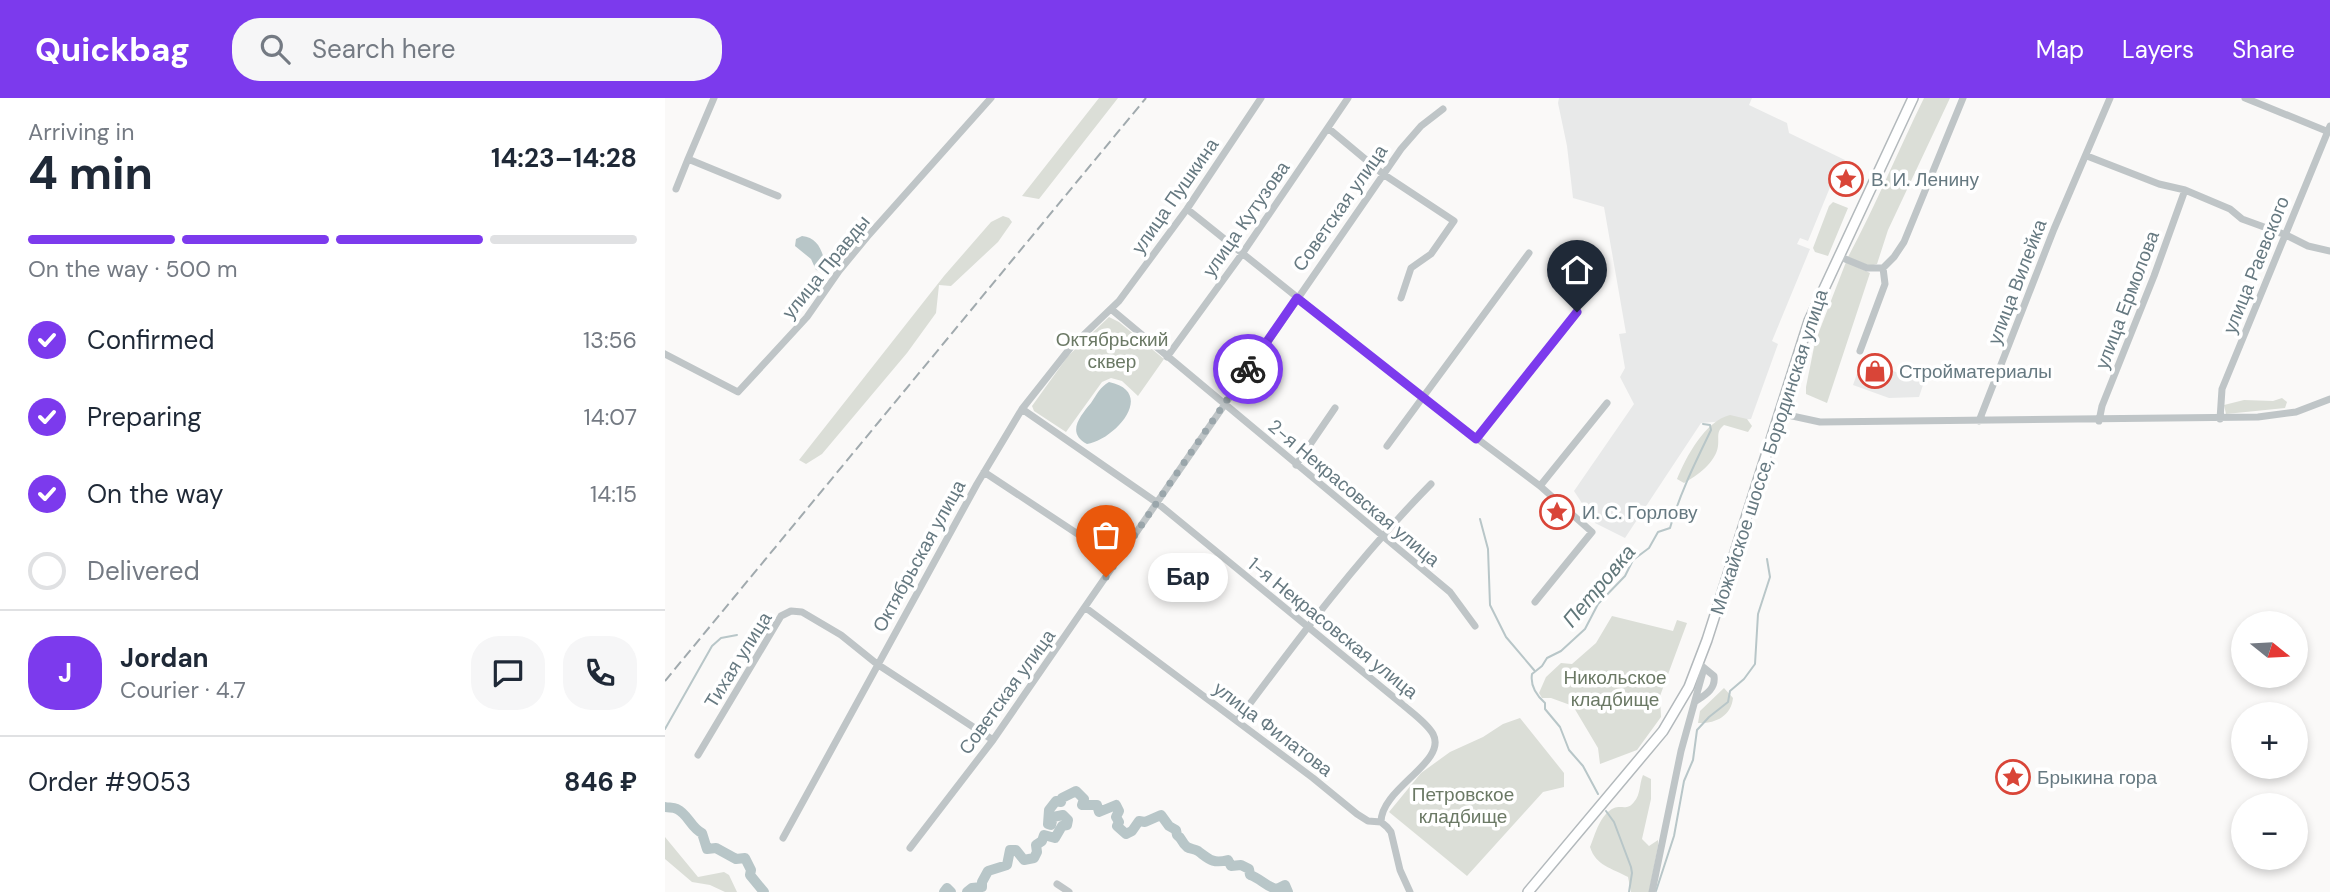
<!DOCTYPE html>
<html lang="en">
<head>
<meta charset="utf-8">
<style>
	:root { --surface:#fff; --page:#f6f6f7; --text:#1f2937; --muted:#747a83; --line:#e0e1e3; --accent:#7c3aed }
	body { margin:0; font-family:"DM Sans",sans-serif; background:var(--page); color:var(--text); height:100vh; display:flex; flex-direction:column; font-size:26px; white-space:nowrap }
	* { box-sizing:border-box; margin:0 }
	p { font-size:23px; color:var(--muted) }
	.icon { flex:none; width:38px; height:38px; fill:none; stroke:currentColor; stroke-width:2; stroke-linecap:round; stroke-linejoin:round }
	.map { position:relative; flex:1; overflow:hidden }
	.drawer { display:flex; flex-direction:column; background:var(--surface); width:665px }
	.drawer>* { flex:none }
	.needle { width:46px; rotate:108deg }
	.controls { position:absolute; left:1566px; top:513px; display:grid; gap:14px }
	.controls a { display:grid; place-items:center; width:77px; height:77px; border-radius:50%; background:var(--surface); box-shadow:0 4px 10px #0003; font-size:35px }
	.pin { position:absolute; display:grid; place-items:center; width:60px; height:60px; color:#fff; margin:-72px -30px; border-radius:50% 50% 50% 0; rotate:-45deg; box-shadow:0 0 7px #0007 }
	.pin .icon { rotate:45deg }
	.courier { position:absolute; display:grid; place-items:center; width:70px; height:70px; margin:-35px; border:5px solid #7c3aed; border-radius:50%; background:#fff; color:#222; box-shadow:0 2px 9px #0007 }
	.bubble { position:absolute; height:49px; border-radius:24px; background:var(--surface); box-shadow:0 4px 10px #0003; font-size:23px; font-weight:700; line-height:49px; text-align:center }
	.head em { font-style:normal; font-weight:700 }
	.head div { display:flex; flex-direction:column-reverse }
	.head { display:flex; align-items:center; justify-content:space-between; height:119px; padding:0 28px }
	h1 { font-size:46px; font-weight:700; line-height:52px }
	.bar { display:grid; grid-template-columns:repeat(4,1fr); gap:10px 7px; align-content:center; height:84px; padding:0 28px }
	.bar i { height:9px; border-radius:5px; background:var(--line) }
	.bar .selected { background:var(--accent) }
	.bar p { grid-column:span 4 }
	.line { display:flex; align-items:center; gap:18px; padding:0 28px; border-top:2px solid var(--line) }
	.line div { flex:1 }
	.round { display:grid; place-items:center; flex:none; width:74px; height:74px; border-radius:28px; background:var(--page) }
	ol { padding:0 28px; list-style:none }
	li { display:flex; align-items:center; gap:21px; height:77px }
	li p { margin-inline-start:auto }
	li .icon { padding:7px; border-radius:50%; background:var(--accent); color:#fff; stroke-width:4 }
	li:last-child { color:var(--muted) }
	li i { width:38px; height:38px; border:4px solid var(--line); border-radius:50% }
	header { display:flex; align-items:center; gap:42px; box-sizing:border-box; height:98px; padding:0 35px; background:var(--accent); color:#fff }
	header strong { font-size:33px }
	nav { display:flex; gap:38px; margin-inline-start:auto; font-size:24px }
	.search { width:490px; height:63px; background:var(--page); display:flex; align-items:center; gap:18px; box-sizing:border-box; padding:0 24px; border-radius:28px; color:var(--muted); font-size:26px }
	main { display:flex; flex:1; min-height:0 }
	.map>svg:first-child { display:block }
</style>
</head>
<body>
<header>
<strong>Quickbag</strong>
<div class="search"><svg class="icon" aria-label="search" viewBox="0 0 24 24"><circle cx="10" cy="10" r="6"/><path d="M15 15l6 6"/></svg>Search here</div>
<nav><a>Map</a><a>Layers</a><a>Share</a></nav>
</header>
<main>
<section class="drawer">
<div class="head"><div><h1>4 min</h1><p>Arriving in</p></div><em>14:23–14:28</em></div>
<div class="bar"><i class="selected"></i><i class="selected"></i><i class="selected"></i><i></i><p>On the way · 500 m</p></div>
<ol>
<li><svg class="icon" aria-label="check" viewBox="0 0 24 24"><path d="M5 12l5 5 9-10"/></svg>Confirmed<p>13:56</p></li>
<li><svg class="icon" aria-label="check" viewBox="0 0 24 24"><path d="M5 12l5 5 9-10"/></svg>Preparing<p>14:07</p></li>
<li><svg class="icon" aria-label="check" viewBox="0 0 24 24"><path d="M5 12l5 5 9-10"/></svg>On the way<p>14:15</p></li>
<li><i></i>Delivered</li>
</ol>
<div class="line" style="height:126px"><b class="round" style="background:var(--accent);color:#fff">J</b><div><b>Jordan</b><p>Courier · 4.7</p></div><a class="round"><svg class="icon" aria-label="chat" viewBox="0 0 24 24"><path d="M4 5h16v11H9l-5 4z"/></svg></a><a class="round"><svg class="icon" aria-label="phone" viewBox="0 0 24 24"><path d="M5 4h4l2 5-3 2q2 4 5 5l2-3 5 2v4C11 20 4 13 5 4z"/></svg></a></div>
<div class="line" style="height:91px"><div>Order #9053</div><b>846 ₽</b></div>
</section>
<div class="map">
<svg width="1665" height="794" viewBox="0 0 1665 794">
	<rect width="100%" height="100%" fill="#faf9f8"/>
	<!-- built -->
	<path fill="#e8e9e9" d="M894,0H1087L1084,7L1122,25L1124,35L1180,62L1176,72L1167,69L1164,76L1172,80L1171,82H1168L1143,143L1135,140L1132,146L1145,151L1107,243L1113,246L1086,321L1036,325L960,440L930,425L909,393L969,306L955,279L960,270L954,236L961,235L939,109L908,100L902,48L893,5Z
		M1197,262L1259,284L1254,299L1224,300L1188,287Z"/>
	<!-- green -->
	<path fill="#dbded7" d="M434,0H453L374,101L357,98Z
		M1259,0H1285L1223,132L1212,166L1205,168L1183,159C1211,107 1233,53 1259,0Z
		M1168,104L1183,110L1163,158L1150,154L1148,150L1164,108Z
		M338,118L344,120L347,124L333,144L286,188L274,187L271,215L242,255L157,356L141,366L134,362L279,178L326,124Z
		M1181,164L1205,175L1162,305L1141,296V289L1150,244Z
		M444,219L454,224L499,261L473,298L457,283L446,280L437,284L401,334L369,313L367,308L403,258Z
		M1617,300L1622,304L1620,310L1561,316L1559,307L1579,302L1608,303Z
		M1065,317L1082,321L1087,328L1083,334L1059,327C1051,334 1054,338 1053,348C1051,364 1032,378 1019,385L1012,381C1021,359 1040,323 1065,317Z
		M947,518L1008,533L1012,522L1022,525L995,598L996,619L972,652L935,666L933,650L908,608L886,600H877L874,595L881,579L896,565L907,566L931,545Z
		M1059,590L1068,600C1066,619 1049,626 1033,625L1035,613Z
		M855,620L899,675V689L878,694L802,778L724,714L756,675L785,654L818,639L838,626Z
		M978,677L986,681V701L977,741L984,748L993,742V748L984,794H966L963,779C947,770 931,768 925,749C930,737 935,716 949,710C957,707 962,713 969,704C976,696 974,686 978,677Z
		M0,739L33,779L59,774L64,777L72,794H60L45,787L27,784L0,761Z"/>
	<!-- water -->
	<path fill="#b8c6c8" d="M137,138C153,139 159,155 160,169L156,173L151,172L146,161L130,148L131,141Z
		M444,284C492,294 450,342 422,346C401,335 415,318 426,305C432,296 435,289 444,284Z"/>
	<g fill="none" stroke-linecap="round" stroke-linejoin="round">
		<!-- stream -->
		<path stroke="#b8c6c8" stroke-width="2" d="M815,421L823,451L825,507L841,539L869,572
			M0,631L47,548L56,540L72,537
			M933,696L918,668L904,652L895,629L880,611V605C871,597 865,588 867,576L877,568L882,560L896,553L920,531L933,506L960,478L968,462L984,450L993,434L1005,430C1015,395 1030,365 1046,332L1045,327L1038,326
			M941,713L949,724L966,769L967,775L964,794
			M991,793L1009,738L1019,683L1028,662L1032,632L1044,619L1063,604L1065,593L1079,581L1090,566L1093,516L1105,479L1102,461"/>
		<!-- river -->
		<path stroke="#b8c6c8" stroke-width="10" d="M0,709C4,710 8,709 12,711C23,716 26,730 37,735L42,751L51,750L71,761L80,760L86,772L85,777L99,794
			M279,794L282,790L286,794
			M302,794L307,790L317,789V784L323,773L342,767L345,752H351L359,762L369,760L372,754L371,747L377,743L379,737L390,740L397,728L402,727L403,722L398,717L388,719L386,727L383,726L384,712L391,703L396,704L397,700L411,693L419,701L417,707H432L434,714L451,707L454,713L451,719L454,724L452,728L461,736L467,733L474,723L480,724L496,717L504,728L511,732L512,737C518,741 516,744 522,749C525,751 530,751 533,753C544,761 547,766 563,762L566,768L576,767L584,771L585,777C595,780 603,790 612,791L620,787L623,794"/>
		<!-- major casing -->
		<g stroke="#b3b9bc" stroke-width="12">
			<path id="major" d="M863,794L998,633L1024,589L1042,542L1144,223L1248,0"/>
		</g>
		<!-- minor -->
		<path stroke="#bfc5c7" stroke-width="7" d="M49,0L23,61L113,98
			M1580,0L1664,34
			M663,30L718,76L789,123L766,156L746,170L736,200
			M1422,58L1494,86L1520,92L1565,111L1577,121L1621,137L1643,148L1665,153
			M11,91L23,61
			M522,111L758,300L875,388
			M1173,158L1202,170H1218L1229,159L1239,144L1298,0
			M446,211L785,494L810,528
			M1195,253L1220,186L1218,170
			M0,256L73,294L142,219L174,173L202,139L326,0
			M502,259L577,156L683,0
			M357,311L491,404L737,606C746,614 762,625 768,636C783,664 716,690 716,724
			M1113,315L1155,324L1593,319L1631,314L1665,301
			M1555,321L1557,291L1665,28
			M1314,323L1389,131L1445,0
			M1434,323L1437,308L1489,178L1520,92
			M811,341L913,214
			M722,348L864,155
			M631,367L670,310
			M319,374L452,462
			M870,504L927,434L875,388L942,305
			M421,510L648,680L692,716L703,723L716,724L722,729L726,734L735,772L745,794
			M1031,603C1040,597 1051,591 1049,578L1038,569
			M572,623C633,541 695,458 766,386
			M33,657L116,518L126,513L137,514L176,537L212,566L328,642
			M118,740L312,386L357,311L406,249L454,203L522,111L596,0
			M245,750L328,642L736,51L756,28L778,11
			M392,786L404,794
			M987,794L1016,653L1039,570"/>
		<!-- major -->
		<use href="#major" stroke="#fff" stroke-width="9"/>
		<!-- rail -->
		<path stroke="#a1aaae" stroke-width="2" stroke-dasharray="10 5" stroke-linecap="butt" d="M0,583L481,0"/>
	</g>
	<g fill="none" stroke-linecap="round" stroke-linejoin="round">
		<!-- done -->
		<path stroke="#9aa6ab" stroke-width="7" stroke-dasharray="0 12.6" d="M441,479L583,271"/>
		<!-- route -->
		<path stroke="#7c3aed" stroke-width="9" d="M583,271L632,200L811,341L912,214"/>
	</g>
	<!-- icons -->
	<defs>
		<g id="sight-ring" transform="scale(1.75)"><circle r="9.5" fill="#fff" stroke="#d94538" stroke-width="1.5"/><path d="M0-6L1.8-2.2L6-1.7L2.9 1.2L3.7 5.4L0 3.3L-3.7 5.4L-2.9 1.2L-6-1.7L-1.8-2.2Z" fill="#d94538"/></g>
		<g id="shop-ring" transform="scale(1.75)"><circle r="9.5" fill="#fff" stroke="#d94538" stroke-width="1.5"/><path d="M-5-2.5h2.3a2.7 3.5 0 0 1 5.4 0H5L5.5 6h-11ZM-1.5-2.5h3a1.5 2.3 0 0 0-3 0Z" fill="#d94538"/></g>
	</defs>
	<g fill-rule="evenodd">
		<use href="#sight-ring" x="1181" y="81"/>
		<use href="#shop-ring" x="1210" y="273"/>
		<use href="#sight-ring" x="892" y="414"/>
		<use href="#sight-ring" x="1348" y="679"/>
	</g>
	<g text-anchor="middle" dominant-baseline="central" stroke-width="7" stroke-linejoin="round" paint-order="stroke">
		<!-- poi labels -->
		<g font-size="19" fill="#667981" stroke="#fff" text-anchor="start">
			<text x="1206" y="81">В. И. Ленину</text>
			<text x="1234" y="273">Стройматериалы</text>
			<text x="917" y="414">И. С. Горлову</text>
			<text x="1372" y="679">Брыкина гора</text>
		</g>
		<!-- street labels -->
		<g font-size="19" fill="#667981" stroke="#fff">
			<text transform="translate(510 98) rotate(-55)">улица Пушкина</text>
			<text transform="translate(675 110) rotate(-55)">Советская улица</text>
			<text transform="translate(581 121) rotate(-55)">улица Кутузова</text>
			<text transform="translate(1591 167) rotate(-68)">улица Раевского</text>
			<text transform="translate(161 169) rotate(-51)">улица Правды</text>
			<text transform="translate(1352 184) rotate(-69)">улица Вилейка</text>
			<text transform="translate(1462 202) rotate(-69)">улица Ермолова</text>
			<text transform="translate(1104 354) rotate(-72)">Можайское шоссе, Бородинская улица</text>
			<text transform="translate(689 395) rotate(40)">2-я Некрасовская улица</text>
			<text transform="translate(254 458) rotate(-61)">Октябрьская улица</text>
			<text transform="translate(668 530) rotate(39)">1-я Некрасовская улица</text>
			<text transform="translate(73 562) rotate(-58)">Тихая улица</text>
			<text transform="translate(342 594) rotate(-54)">Советская улица</text>
			<text transform="translate(608 631) rotate(37)">улица Филатова</text>
		</g>
		<!-- park labels -->
		<g font-size="19" fill="#6b7965" stroke="#fff">
			<text x="447" y="241">Октябрьский<tspan x="447" dy="22">сквер</tspan></text>
			<text x="950" y="579">Никольское<tspan x="950" dy="22">кладбище</tspan></text>
			<text x="798" y="696">Петровское<tspan x="798" dy="22">кладбище</tspan></text>
		</g>
		<!-- water labels -->
		<g font-size="21" font-style="italic" fill="#61777a" stroke="#fff">
			<text transform="translate(934 488) rotate(-50)">Петровка</text>
		</g>
	</g>
</svg>
<div class="controls">
<a><svg class="needle" viewBox="-14 -14 28 28"><path d="M0-13l5 13h-10z" fill="#e53935"/><path d="M0 13l5-13h-10z" fill="#747a83"/></svg></a>
<a>+</a>
<a>−</a>
</div>
<div class="pin" style="left:441px;top:479px;background:#ea580c"><svg class="icon" aria-label="bag" viewBox="0 0 24 24"><path d="M5 8h14l-1 12H6zM9 8a3 3 0 0 1 6 0"/></svg></div>
<div class="pin" style="left:912px;top:214px;background:#1f2937"><svg class="icon" aria-label="home" viewBox="0 0 24 24"><path d="M3 11l9-7 9 7M6 9v11h12V9"/></svg></div>
<div class="courier" style="left:583px;top:271px"><svg class="icon" aria-label="bike" viewBox="0 0 24 24"><circle cx="6" cy="16" r="4"/><circle cx="18" cy="16" r="4"/><path d="M6 16l4-8h5l3 8M10 8l3 8H6M13 5h3"/></svg></div>
<div class="bubble" style="left:483px;top:455px;width:80px">Бар</div>
</div>
</main>
</body>
</html>
